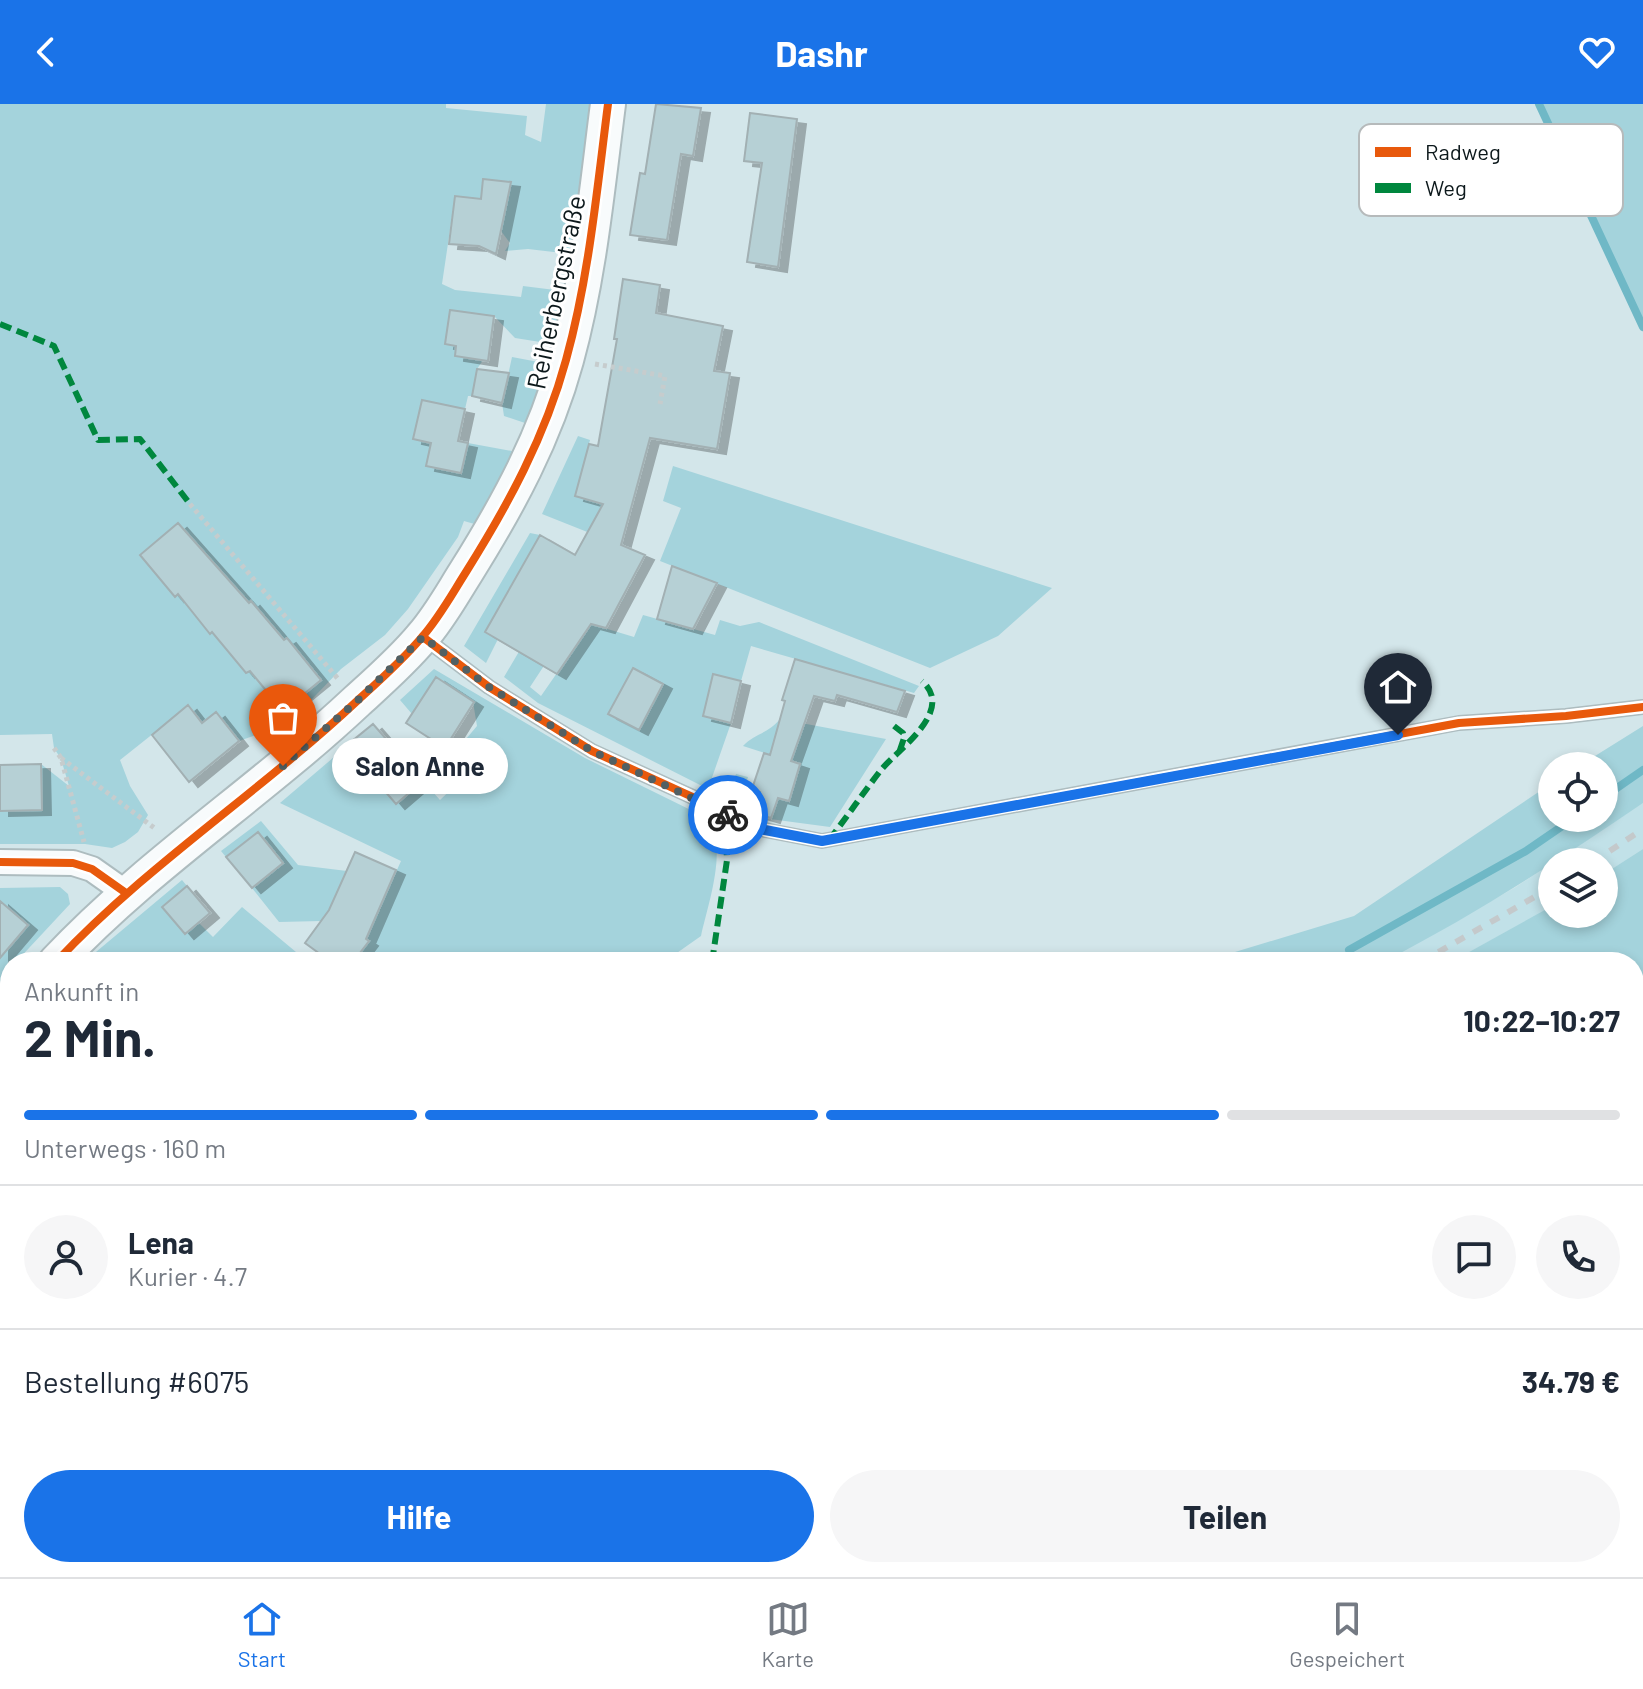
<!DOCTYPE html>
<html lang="de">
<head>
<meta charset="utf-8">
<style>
	:root { --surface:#fff; --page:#f6f6f7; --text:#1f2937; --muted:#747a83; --line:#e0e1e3; --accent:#1a73e8 }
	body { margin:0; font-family:Barlow,sans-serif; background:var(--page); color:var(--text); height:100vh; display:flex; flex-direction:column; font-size:30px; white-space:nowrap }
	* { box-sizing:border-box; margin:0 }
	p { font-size:26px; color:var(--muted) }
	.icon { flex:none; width:44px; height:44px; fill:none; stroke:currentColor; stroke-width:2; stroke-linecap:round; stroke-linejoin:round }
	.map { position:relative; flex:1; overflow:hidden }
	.panel { position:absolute; left:0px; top:848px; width:1644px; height:626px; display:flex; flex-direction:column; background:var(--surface); border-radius:32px 32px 0 0; box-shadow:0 4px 12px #0003 }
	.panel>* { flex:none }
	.buttons { position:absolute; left:1538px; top:648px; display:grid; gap:16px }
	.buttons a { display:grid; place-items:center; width:80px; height:80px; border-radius:50%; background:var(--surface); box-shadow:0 4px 12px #0003; font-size:40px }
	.pin { position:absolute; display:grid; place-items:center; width:68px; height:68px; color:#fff; margin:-82px -34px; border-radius:50% 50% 50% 0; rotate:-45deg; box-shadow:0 0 8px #0007 }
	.pin .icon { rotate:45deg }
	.courier { position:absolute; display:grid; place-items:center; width:80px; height:80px; margin:-40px; border:6px solid #1a73e8; border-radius:50%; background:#fff; color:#222; box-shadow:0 2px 10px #0007 }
	.bubble { position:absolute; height:56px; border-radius:28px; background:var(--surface); box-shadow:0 4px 12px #0003; font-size:26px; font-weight:700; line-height:56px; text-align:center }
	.head em { font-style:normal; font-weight:700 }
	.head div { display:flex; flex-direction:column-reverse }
	.head { display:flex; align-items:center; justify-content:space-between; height:136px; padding:0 24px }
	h1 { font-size:52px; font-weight:700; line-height:60px }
	.bar { display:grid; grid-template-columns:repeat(4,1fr); gap:12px 8px; align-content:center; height:96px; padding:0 24px }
	.bar i { height:10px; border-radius:6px; background:var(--line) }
	.bar .current { background:var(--accent) }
	.bar p { grid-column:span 4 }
	.line { display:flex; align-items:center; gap:20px; padding:0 24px; border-top:2px solid var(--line) }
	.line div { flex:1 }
	.round { display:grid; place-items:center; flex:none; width:84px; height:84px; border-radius:42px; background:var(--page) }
	.button { display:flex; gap:16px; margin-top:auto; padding:16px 24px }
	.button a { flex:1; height:92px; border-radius:48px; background:var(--accent); color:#fff; font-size:32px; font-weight:700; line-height:92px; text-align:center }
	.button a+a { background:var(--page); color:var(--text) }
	header { display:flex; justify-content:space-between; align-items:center; height:104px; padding:0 24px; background:var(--accent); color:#fff; font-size:36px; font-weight:700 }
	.dock { display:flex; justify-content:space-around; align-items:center; height:112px; border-top:2px solid var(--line); background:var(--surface); font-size:22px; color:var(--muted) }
	.dock a { display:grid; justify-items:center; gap:4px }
	.dock .current { color:var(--accent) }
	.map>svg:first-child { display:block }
</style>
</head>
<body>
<header><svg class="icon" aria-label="back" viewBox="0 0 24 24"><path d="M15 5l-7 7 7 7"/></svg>Dashr<svg class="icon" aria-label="heart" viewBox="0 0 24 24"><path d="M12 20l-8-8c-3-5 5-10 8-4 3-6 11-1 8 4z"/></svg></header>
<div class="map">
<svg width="1643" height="1473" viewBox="0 0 1643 1473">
	<defs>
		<filter id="shadow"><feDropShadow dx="9" dy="5" stdDeviation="0" flood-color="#0004"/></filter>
	</defs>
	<rect width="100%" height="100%" fill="#d3e6ea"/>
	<!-- built -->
	<path fill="#c1e1e8" d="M1643,699V745L1604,770V758H1554Z
		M1552,759V802L1535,812L1451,858H1383L1516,783Z
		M0,1126L10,1127V1230L0,1229Z
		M1643,1202V1249L1634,1250V1203Z"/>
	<!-- green -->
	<path fill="#a4d3dc" d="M0,0H446V4L527,12L525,31L541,38L546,0H591L571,150L528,145L505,147L510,139L501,127L510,78L483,75L481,95L455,92L442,180L455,186L521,193L523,182L563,187L553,240L515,234L494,212L450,206L445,240L456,242L455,252L474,255L476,245L490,246L477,265L472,292H468L465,305L422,296L413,335L431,339L426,362L461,369L468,339L517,348L478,421L464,417L458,433L408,505L385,531L341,565L289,619L239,637L216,608L202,619L188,602L120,656L130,682L148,711L138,728L125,738L112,744L85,740H0V707L41,706V660L69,682L61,655L54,644L52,630L0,631Z
		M1539,0H1643V223L1548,23Z
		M512,253L549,260L528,320L504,312L502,299Z
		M578,332L590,336L575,392L630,407L615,439L542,410Z
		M673,362L1052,484L998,532L930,564L660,457L681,404L663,397Z
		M530,429L540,431L485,527L498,535L486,559L464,542Z
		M547,500L576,513L530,583L541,592L591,520L634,533L643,511L715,531L720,516L740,522L759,518L919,582L914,589L751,542L741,577L713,571L703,612L731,619L708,685L538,599L504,573Z
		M434,565L585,654L707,714C729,742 708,800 701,832L664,858H353L369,837L329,807L321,817L279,818L252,784L282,759L258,728L226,753L221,747L261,717L298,761L347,767L380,804L401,757L280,699L347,642L423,677L440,696L483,655L466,635L477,622L473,598L412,610L400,596Z
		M780,615L886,635L830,723L770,715L728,695L736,670L748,673L745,683L788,697L800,660L743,642C755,629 768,630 780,615Z
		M1643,622V699C1559,756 1475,811 1383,858H1202L1354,812L1552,679V714H1604V662H1579Z
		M1643,745V1202L1634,1203V858H1451L1552,802V810H1604V770Z
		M182,776L187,782L162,803L185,830L199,819L213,833L242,803L308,858H84Z
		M60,783L68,790L70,800L16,858H10V865L0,878V784Z
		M10,937V1127L0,1126V949Z
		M1643,1249V1422L1634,1421V1250Z
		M1634,1462L1643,1463V1473H955L956,1464H1634Z
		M721,1464H836L835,1473H717Z"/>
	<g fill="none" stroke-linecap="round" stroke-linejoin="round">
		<!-- stream -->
		<path stroke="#6fb8c6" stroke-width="8" d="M1539,0L1643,223
			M1604,693L1643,666
			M1349,846L1526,747L1574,714"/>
	</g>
	<!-- building -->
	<path fill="#b6d0d5" stroke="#a2b0b3" stroke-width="2" filter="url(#shadow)" d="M656,0L701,4L693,52L681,50L667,136L630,131L640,69L645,70Z
		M750,9L797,15L778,163L747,158L762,59L744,57Z
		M483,75L511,78L496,150L479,142L449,140L455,92L481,95Z
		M623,175L660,181L656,209L723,222L714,267L730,269L717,345L650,334L621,441L645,451L606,524L591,520L557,570L485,528L540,431L575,451L603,400L575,392L589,340L598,342L617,235H614Z
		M450,206L494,212L488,257L455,252L456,242L445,240Z
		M477,265L509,269L502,299L472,292Z
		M422,296L465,305L458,337L468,339L461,369L426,362L431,339L413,335Z
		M178,419L249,499L251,497L284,536L287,534L321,576L283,607L250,567L246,569L212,528L210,530L178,490L175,493L140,451Z
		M672,462L717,479L693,525L657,515Z
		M795,555L905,587L897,608L837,591L835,597L814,592L791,657L800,660L789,697L778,694L771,714L754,709L760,688L752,685L764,649L770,651L785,597L782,596Z
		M633,564L663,580L639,626L608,610Z
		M713,570L741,577L731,619L703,612Z
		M436,573L474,598L445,644L406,619Z
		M188,601L202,619L216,608L239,637L189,678L152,631Z
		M373,620L423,677L396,700L346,642Z
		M41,660L42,706L0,707V661Z
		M258,728L283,759L252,784L226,753Z
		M355,748L396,766L366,835L369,837L353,858H331L305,839L329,806Z
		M187,782L210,809L185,830L162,803Z
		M0,797L28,821L0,854Z"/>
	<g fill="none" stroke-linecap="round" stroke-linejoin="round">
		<!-- lane casing -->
		<g stroke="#adbcbf" stroke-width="16">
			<path id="lane" d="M423,533L489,583L592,647L765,726L822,737L1459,619L1566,612L1643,603
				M890,1469L917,1473"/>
		</g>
		<!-- street casing -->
		<g stroke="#adbcbf" stroke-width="28">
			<path id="street" d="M0,758L73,759L92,765L126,789
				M0,1439L10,1441
				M89,1464L108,1473"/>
		</g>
		<!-- secondary casing -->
		<g stroke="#adbcbf" stroke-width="38">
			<path id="secondary" d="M56,858C147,761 260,688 357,597C379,577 403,556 422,533C439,514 452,490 466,468C508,401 545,333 566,256C589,173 597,85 608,0
				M0,923L10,911"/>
		</g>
		<!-- path -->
		<path stroke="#c6cccd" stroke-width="5" stroke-dasharray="4 4" stroke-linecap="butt" d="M595,260L665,272L660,300
			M190,400L339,576
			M54,644L61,654L84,738
			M61,654L157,726"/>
		<!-- lane -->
		<use href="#lane" stroke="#f8fbfc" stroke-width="12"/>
		<!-- street -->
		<use href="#street" stroke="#f8fbfc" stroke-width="24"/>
		<!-- secondary -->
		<use href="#secondary" stroke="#f8fbfc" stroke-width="34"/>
		<!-- rail -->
		<path stroke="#c4c9cb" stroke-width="6" stroke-dasharray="10 10" stroke-linecap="butt" d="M1593,758L1643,725
			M1421,858L1552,783
			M0,1147L10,1148
			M0,1170L10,1172
			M0,1192L10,1193
			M0,1215L10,1216
			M1634,1218L1643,1217
			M1634,1239H1643
			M1634,1446L1643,1448"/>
		<!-- quiet -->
		<path stroke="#00873e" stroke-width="6" stroke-dasharray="12 6" stroke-linecap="butt" d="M0,220L54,242L98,336L140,335L190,400
			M894,622L903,629L904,634L899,649
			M829,736C847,713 863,689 881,666C897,646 956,607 922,577
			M712,858L727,756L725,710
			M1359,1464L1423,1473
			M717,1473L721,1464"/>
		<!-- cycleway casing -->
		<g stroke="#fff" stroke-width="13">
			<path id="cycleway" d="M423,533L489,583L592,647L765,726L822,737L1459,619L1566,612L1643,603
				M0,758L73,759L92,765L126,789
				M56,858C147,761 260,688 357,597C379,577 403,556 422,533C439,514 452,490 466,468C508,401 545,333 566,256C589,173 597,85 608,0"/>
		</g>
		<!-- cycleway -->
		<use href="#cycleway" stroke="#e8590c" stroke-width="8"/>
	</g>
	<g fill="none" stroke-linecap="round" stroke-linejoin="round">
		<!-- done -->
		<path stroke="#526063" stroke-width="8" stroke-dasharray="0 14.4" d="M283,662L357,597L423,533L489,583L592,647L728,711"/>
		<!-- route -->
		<path stroke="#1a73e8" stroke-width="10" d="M728,711L765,726L822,737L1398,631"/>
	</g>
	<g text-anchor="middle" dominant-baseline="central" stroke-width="6" stroke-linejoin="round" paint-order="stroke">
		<!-- street labels -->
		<g font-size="26" fill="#0c181b" stroke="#fff">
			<text transform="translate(555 188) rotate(-78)">Reiherbergstraße</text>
		</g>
	</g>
	<!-- legend -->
	<rect x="1359" y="20" width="264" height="92" rx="12" fill="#fff" stroke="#b6babb" stroke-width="2"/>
	<rect x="1375" y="43" width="36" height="10" fill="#e8590c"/>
	<rect x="1375" y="79" width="36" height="10" fill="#00873e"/>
	<g font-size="22" fill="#0c181b">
		<text x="1425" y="56">Radweg</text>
		<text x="1425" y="92">Weg</text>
	</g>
</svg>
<div class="buttons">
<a><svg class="icon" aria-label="locate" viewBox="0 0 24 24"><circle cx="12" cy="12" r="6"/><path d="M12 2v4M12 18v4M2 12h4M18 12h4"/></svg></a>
<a><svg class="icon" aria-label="layers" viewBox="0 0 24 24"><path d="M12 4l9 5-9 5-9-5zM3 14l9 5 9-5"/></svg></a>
</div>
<div class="pin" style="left:283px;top:662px;background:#ea580c"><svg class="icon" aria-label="bag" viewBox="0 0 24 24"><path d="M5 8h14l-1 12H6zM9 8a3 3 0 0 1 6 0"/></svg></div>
<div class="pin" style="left:1398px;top:631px;background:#1f2937"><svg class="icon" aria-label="home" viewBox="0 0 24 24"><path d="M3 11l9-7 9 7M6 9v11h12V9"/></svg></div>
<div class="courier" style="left:728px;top:711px"><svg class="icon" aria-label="bike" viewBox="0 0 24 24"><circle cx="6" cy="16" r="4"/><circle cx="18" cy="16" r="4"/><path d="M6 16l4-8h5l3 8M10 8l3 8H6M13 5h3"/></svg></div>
<div class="bubble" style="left:332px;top:634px;width:176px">Salon Anne</div>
<section class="panel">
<div class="head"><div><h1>2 Min.</h1><p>Ankunft in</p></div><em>10:22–10:27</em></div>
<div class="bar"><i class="current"></i><i class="current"></i><i class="current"></i><i></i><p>Unterwegs · 160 m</p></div>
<div class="line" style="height:144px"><a class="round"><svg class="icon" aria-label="person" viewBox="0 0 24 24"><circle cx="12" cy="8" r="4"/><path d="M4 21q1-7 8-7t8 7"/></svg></a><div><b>Lena</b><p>Kurier · 4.7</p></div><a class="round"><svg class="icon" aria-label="chat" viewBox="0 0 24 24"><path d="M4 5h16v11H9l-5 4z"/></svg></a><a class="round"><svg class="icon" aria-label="phone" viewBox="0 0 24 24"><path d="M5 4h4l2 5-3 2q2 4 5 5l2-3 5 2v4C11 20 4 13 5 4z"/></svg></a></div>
<div class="line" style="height:104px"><div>Bestellung #6075</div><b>34.79 €</b></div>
<div class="button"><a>Hilfe</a><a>Teilen</a></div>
</section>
</div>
<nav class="dock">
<a class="current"><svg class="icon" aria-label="home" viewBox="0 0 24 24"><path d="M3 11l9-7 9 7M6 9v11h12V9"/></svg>Start</a>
<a><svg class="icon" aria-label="map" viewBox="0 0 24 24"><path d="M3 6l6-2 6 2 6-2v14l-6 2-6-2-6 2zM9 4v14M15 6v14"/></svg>Karte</a>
<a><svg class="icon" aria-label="saved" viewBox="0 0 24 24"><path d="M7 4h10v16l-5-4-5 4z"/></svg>Gespeichert</a>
</nav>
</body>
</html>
